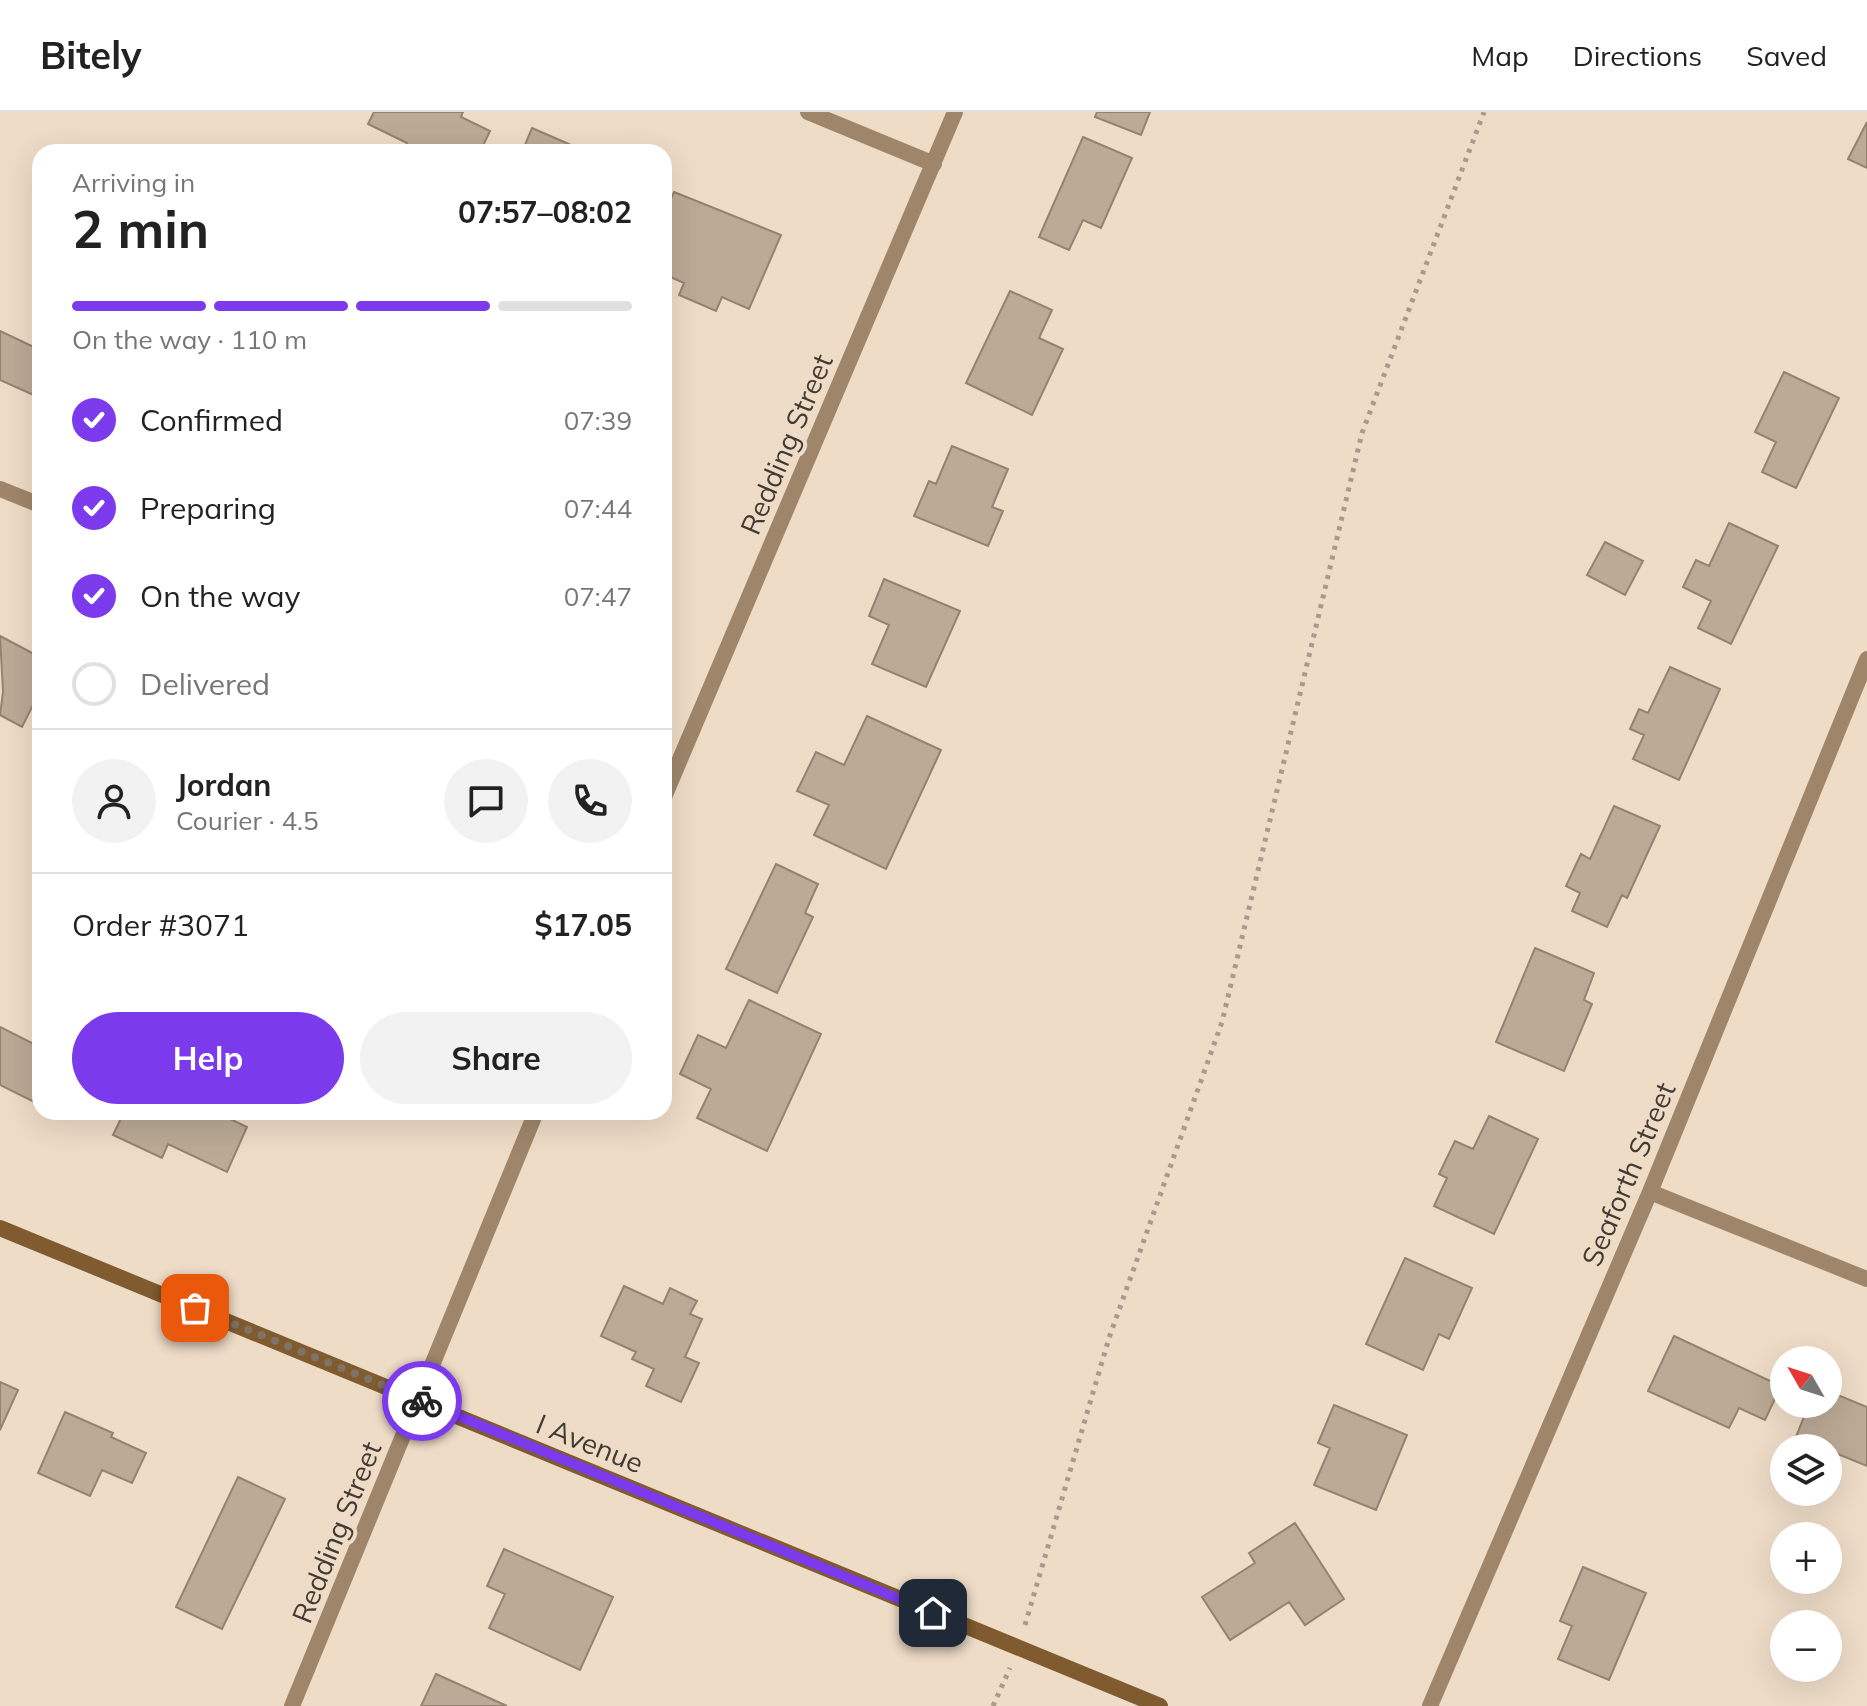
<!DOCTYPE html>
<html lang="en">
<head>
<meta charset="utf-8">
<style>
	:root { --surface:#fff; --page:#f2f2f2; --text:#222; --muted:#767676; --line:#e0e0e0; --accent:#7c3aed }
	body { margin:0; font-family:Mulish,sans-serif; background:var(--page); color:var(--text); height:100vh; display:flex; flex-direction:column; font-size:30px; white-space:nowrap }
	* { box-sizing:border-box; margin:0 }
	p { font-size:26px; color:var(--muted) }
	.icon { flex:none; width:44px; height:44px; fill:none; stroke:currentColor; stroke-width:2; stroke-linecap:round; stroke-linejoin:round }
	.map { position:relative; flex:1; overflow:hidden }
	.sheet { position:absolute; left:32px; top:32px; width:640px; height:976px; display:flex; flex-direction:column; background:var(--surface); border-radius:24px; box-shadow:0 8px 32px #0002 }
	.sheet>* { flex:none }
	.needle { width:52px; rotate:309deg }
	.controls { position:absolute; left:1770px; top:1234px; display:grid; gap:16px }
	.controls a { display:grid; place-items:center; width:72px; height:72px; border-radius:50%; background:var(--surface); box-shadow:0 8px 32px #0002; font-size:40px }
	.pin { position:absolute; display:grid; place-items:center; width:68px; height:68px; color:#fff; margin:-34px; border-radius:16px; box-shadow:0 4px 12px #0006 }
	.courier { position:absolute; display:grid; place-items:center; width:80px; height:80px; margin:-40px; border:6px solid #7c3aed; border-radius:50%; background:#fff; color:#222; box-shadow:0 2px 10px #0007 }
	.head em { font-style:normal; font-weight:700 }
	.head div { display:flex; flex-direction:column-reverse }
	.head { display:flex; align-items:center; justify-content:space-between; height:136px; padding:0 40px }
	h1 { font-size:52px; font-weight:700; line-height:60px }
	.bar { display:grid; grid-template-columns:repeat(4,1fr); gap:12px 8px; align-content:center; height:96px; padding:0 40px }
	.bar i { height:10px; border-radius:6px; background:var(--line) }
	.bar .current { background:var(--accent) }
	.bar p { grid-column:span 4 }
	.line { display:flex; align-items:center; gap:20px; padding:0 40px; border-top:2px solid var(--line) }
	.line div { flex:1 }
	.round { display:grid; place-items:center; flex:none; width:84px; height:84px; border-radius:42px; background:var(--page) }
	ol { padding:0 40px; list-style:none }
	li { display:flex; align-items:center; gap:24px; height:88px }
	li p { margin-inline-start:auto }
	li .icon { padding:8px; border-radius:50%; background:var(--accent); color:#fff; stroke-width:4 }
	li:last-child { color:var(--muted) }
	li i { width:44px; height:44px; border:4px solid var(--line); border-radius:50% }
	.primary-button { display:flex; gap:16px; margin-top:auto; padding:16px 40px }
	.primary-button a { flex:1; height:92px; border-radius:48px; background:var(--accent); color:#fff; font-size:32px; font-weight:700; line-height:92px; text-align:center }
	.primary-button a+a { background:var(--page); color:var(--text) }
	header { display:flex; align-items:center; gap:48px; box-sizing:border-box; height:112px; padding:0 40px; background:var(--surface); border-bottom:2px solid var(--line) }
	header strong { font-size:38px }
	nav { display:flex; gap:44px; margin-inline-start:auto; font-size:28px }
	.map>svg:first-child { display:block }
</style>
</head>
<body>
<header>
<strong>Bitely</strong>
<nav><a>Map</a><a>Directions</a><a>Saved</a></nav>
</header>
<div class="map">
<svg width="1867" height="1594" viewBox="0 0 1867 1594">
	<rect width="100%" height="100%" fill="#eedcc7"/>
	<!-- building -->
	<path fill="#bbaa96" stroke="#938370" stroke-width="2" d="M374,0H463L461,5L490,19L480,40H402L407,31L368,12Z
		M1097,0H1150L1141,23L1095,5Z
		M1867,10V56L1848,47Z
		M532,16L587,40H522Z
		M1083,25L1132,46L1101,116L1083,108L1069,138L1039,125Z
		M674,80L781,123L749,197L722,185L716,199L679,183L684,171L664,162V101Z
		M1010,179L1052,198L1039,226L1063,237L1032,303L966,271Z
		M0,219L40,238V286L0,268Z
		M1784,260L1839,286L1796,376L1762,360L1776,330L1755,320Z
		M952,334L1008,357L992,395L1003,399L988,434L914,404L929,369L936,372Z
		M1729,411L1778,434L1731,532L1698,516L1711,489L1683,475L1696,448L1709,454Z
		M1605,430L1643,449L1625,483L1587,463Z
		M884,467L960,499L926,575L872,552L889,513L869,504Z
		M0,524L40,545V599L32,595L22,615L0,603L3,580Z
		M1670,555L1720,577L1679,668L1633,647L1644,623L1630,617L1639,597L1648,601Z
		M867,604L941,638L886,757L814,723L829,693L797,679L816,640L844,653Z
		M1614,694L1660,714L1627,786L1622,783L1607,815L1572,799L1580,781L1566,774L1581,742L1590,747Z
		M776,752L818,772L805,801L813,805L777,881L726,857Z
		M1535,836L1594,861L1584,888L1592,892L1564,959L1496,930Z
		M749,888L821,922L767,1039L697,1006L711,977L680,962L698,923L726,936Z
		M0,915L40,935V993L0,973Z
		M124,1000H223L222,1003L247,1015L227,1060L168,1032L162,1046L113,1023Z
		M1489,1004L1538,1027L1494,1122L1434,1094L1447,1066L1439,1062L1455,1029L1473,1037Z
		M1405,1146L1472,1176L1449,1227L1439,1222L1423,1258L1366,1232Z
		M624,1174L663,1192L670,1176L697,1189L690,1202L702,1207L685,1245L699,1251L681,1290L646,1274L654,1257L632,1247L636,1240L601,1224Z
		M1674,1224L1781,1274L1765,1308L1739,1296L1729,1316L1648,1279Z
		M0,1270L18,1278L0,1318Z
		M1828,1279L1867,1295V1354L1796,1325L1809,1292H1828Z
		M1334,1293L1407,1323L1376,1398L1314,1373L1330,1336L1318,1331Z
		M65,1300L113,1321L111,1325L146,1341L132,1371L102,1358L90,1384L38,1361Z
		M238,1365L285,1387L222,1517L176,1495Z
		M1295,1411L1344,1487L1305,1513L1289,1490L1230,1528L1202,1485L1255,1451L1249,1441Z
		M504,1437L613,1485L580,1558L489,1516L505,1482L487,1474Z
		M1583,1455L1646,1481L1609,1568L1558,1547L1572,1514L1560,1509Z
		M436,1562L507,1594H421Z"/>
	<g fill="none" stroke-linecap="round" stroke-linejoin="round">
		<!-- path -->
		<path stroke="#a99b8b" stroke-width="5" stroke-dasharray="4 6" stroke-linecap="butt" d="M1025,1513L1109,1226L1222,910L1362,321L1484,0
			M993,1594L1010,1556"/>
		<!-- street -->
		<path stroke="#9f866a" stroke-width="16" d="M808,0L934,52
			M0,377L40,393
			M664,685L955,0
			M1650,1080L1867,1167
			M292,1594L536,1000
			M1430,1594L1650,1080L1867,547"/>
		<!-- secondary -->
		<path stroke="#7f5b2f" stroke-width="16" d="M0,1116L1160,1594"/>
	</g>
	<g fill="none" stroke-linecap="round" stroke-linejoin="round">
		<!-- done -->
		<path stroke="#7e7367" stroke-width="8" stroke-dasharray="0 14.4" d="M195,1196L422,1289"/>
		<!-- route -->
		<path stroke="#7c3aed" stroke-width="10" d="M422,1289L933,1501"/>
	</g>
	<g text-anchor="middle" dominant-baseline="central" stroke-width="8" stroke-linejoin="round" paint-order="stroke">
		<!-- street labels -->
		<g font-size="28" fill="#423b33" stroke="#eedcc7">
			<text transform="translate(786 332) rotate(-67)">Redding Street</text>
			<text transform="translate(1628 1062) rotate(-67)">Seaforth Street</text>
			<text transform="translate(590 1331) rotate(22)">I Avenue</text>
			<text transform="translate(336 1420) rotate(-68)">Redding Street</text>
		</g>
	</g>
</svg>
<div class="controls">
<a><svg class="needle" viewBox="-14 -14 28 28"><path d="M0-13l5 13h-10z" fill="#e53935"/><path d="M0 13l5-13h-10z" fill="#767676"/></svg></a>
<a><svg class="icon" aria-label="layers" viewBox="0 0 24 24"><path d="M12 4l9 5-9 5-9-5zM3 14l9 5 9-5"/></svg></a>
<a>+</a>
<a>−</a>
</div>
<div class="pin" style="left:195px;top:1196px;background:#ea580c"><svg class="icon" aria-label="bag" viewBox="0 0 24 24"><path d="M5 8h14l-1 12H6zM9 8a3 3 0 0 1 6 0"/></svg></div>
<div class="pin" style="left:933px;top:1501px;background:#1f2937"><svg class="icon" aria-label="home" viewBox="0 0 24 24"><path d="M3 11l9-7 9 7M6 9v11h12V9"/></svg></div>
<div class="courier" style="left:422px;top:1289px"><svg class="icon" aria-label="bike" viewBox="0 0 24 24"><circle cx="6" cy="16" r="4"/><circle cx="18" cy="16" r="4"/><path d="M6 16l4-8h5l3 8M10 8l3 8H6M13 5h3"/></svg></div>
<section class="sheet">
<div class="head"><div><h1>2 min</h1><p>Arriving in</p></div><em>07:57–08:02</em></div>
<div class="bar"><i class="current"></i><i class="current"></i><i class="current"></i><i></i><p>On the way · 110 m</p></div>
<ol>
<li><svg class="icon" aria-label="check" viewBox="0 0 24 24"><path d="M5 12l5 5 9-10"/></svg>Confirmed<p>07:39</p></li>
<li><svg class="icon" aria-label="check" viewBox="0 0 24 24"><path d="M5 12l5 5 9-10"/></svg>Preparing<p>07:44</p></li>
<li><svg class="icon" aria-label="check" viewBox="0 0 24 24"><path d="M5 12l5 5 9-10"/></svg>On the way<p>07:47</p></li>
<li><i></i>Delivered</li>
</ol>
<div class="line" style="height:144px"><a class="round"><svg class="icon" aria-label="person" viewBox="0 0 24 24"><circle cx="12" cy="8" r="4"/><path d="M4 21q1-7 8-7t8 7"/></svg></a><div><b>Jordan</b><p>Courier · 4.5</p></div><a class="round"><svg class="icon" aria-label="chat" viewBox="0 0 24 24"><path d="M4 5h16v11H9l-5 4z"/></svg></a><a class="round"><svg class="icon" aria-label="phone" viewBox="0 0 24 24"><path d="M5 4h4l2 5-3 2q2 4 5 5l2-3 5 2v4C11 20 4 13 5 4z"/></svg></a></div>
<div class="line" style="height:104px"><div>Order #3071</div><b>$17.05</b></div>
<div class="primary-button"><a>Help</a><a>Share</a></div>
</section>
</div>
</body>
</html>
